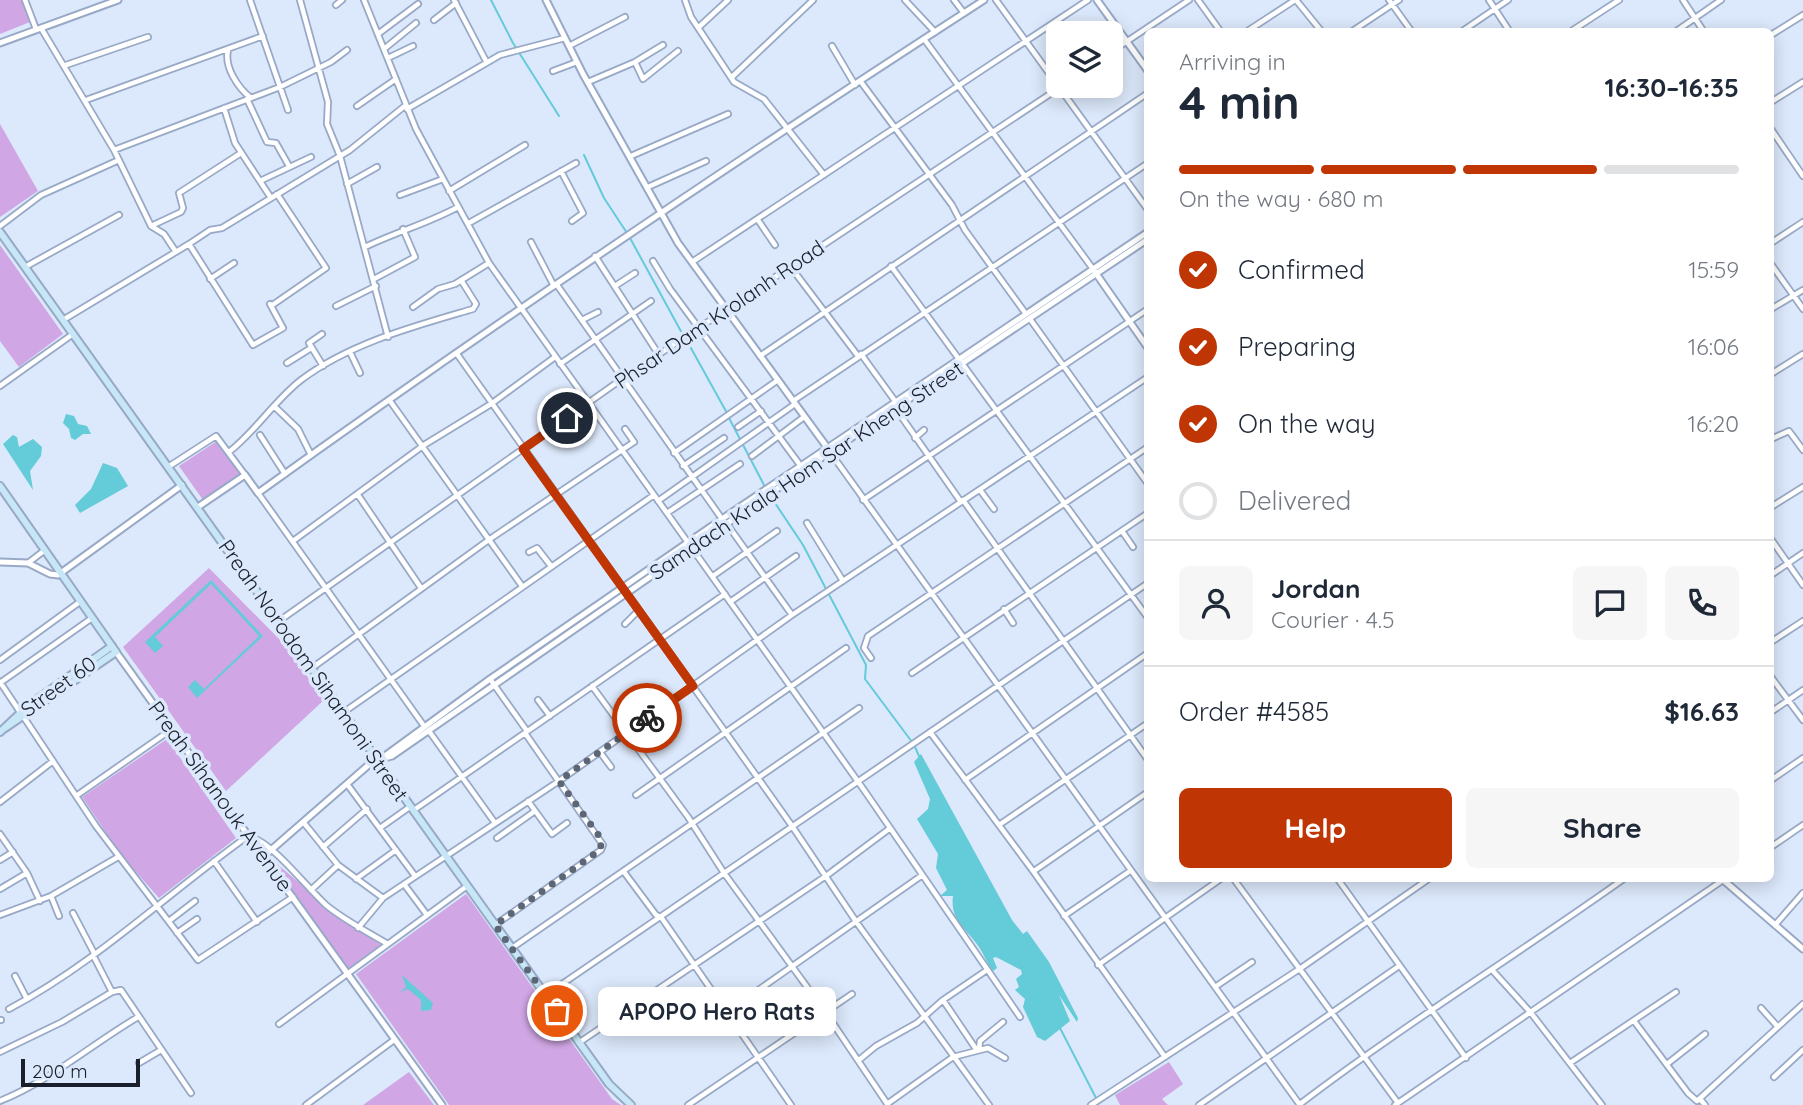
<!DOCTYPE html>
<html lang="en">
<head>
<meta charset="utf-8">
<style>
	:root { --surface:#fff; --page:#f6f6f7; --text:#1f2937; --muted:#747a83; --line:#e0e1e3; --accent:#bf3604 }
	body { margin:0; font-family:Quicksand,sans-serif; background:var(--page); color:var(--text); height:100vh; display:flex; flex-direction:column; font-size:26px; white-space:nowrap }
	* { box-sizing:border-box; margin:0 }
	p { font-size:23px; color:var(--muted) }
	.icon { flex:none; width:38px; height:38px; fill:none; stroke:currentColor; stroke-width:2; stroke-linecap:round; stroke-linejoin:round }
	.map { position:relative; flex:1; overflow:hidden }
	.side { position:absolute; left:1144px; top:28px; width:630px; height:854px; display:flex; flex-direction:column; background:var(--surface); border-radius:10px; box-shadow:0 4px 18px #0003 }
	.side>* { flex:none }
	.tools { position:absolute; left:1046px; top:21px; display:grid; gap:14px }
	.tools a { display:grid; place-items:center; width:77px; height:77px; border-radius:10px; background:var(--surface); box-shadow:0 4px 18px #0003; font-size:35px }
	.scale { position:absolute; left:21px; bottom:18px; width:119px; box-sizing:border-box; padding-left:7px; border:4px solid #19202b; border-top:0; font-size:19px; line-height:24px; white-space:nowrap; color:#19202b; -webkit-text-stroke:5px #dce8fb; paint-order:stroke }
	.pin { position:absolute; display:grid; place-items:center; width:60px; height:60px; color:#fff; margin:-30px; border:4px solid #fff; border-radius:50%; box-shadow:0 2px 7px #0007 }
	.courier { position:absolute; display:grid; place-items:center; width:70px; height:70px; margin:-35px; border:5px solid #bf3604; border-radius:50%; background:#fff; color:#222; box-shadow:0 2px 9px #0007 }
	.bubble { position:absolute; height:49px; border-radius:10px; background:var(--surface); box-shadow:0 4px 18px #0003; font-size:23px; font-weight:700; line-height:49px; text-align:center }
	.headline em { font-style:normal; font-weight:700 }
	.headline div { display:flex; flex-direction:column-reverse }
	.headline { display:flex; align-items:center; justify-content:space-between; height:119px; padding:0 35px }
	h1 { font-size:46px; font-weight:700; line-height:52px }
	.bar { display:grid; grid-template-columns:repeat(4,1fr); gap:10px 7px; align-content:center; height:84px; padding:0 35px }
	.bar i { height:9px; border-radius:5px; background:var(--line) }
	.bar .selected { background:var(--accent) }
	.bar p { grid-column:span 4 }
	.line { display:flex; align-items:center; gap:18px; padding:0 35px; border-top:2px solid var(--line) }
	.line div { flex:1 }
	.round { display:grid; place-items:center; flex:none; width:74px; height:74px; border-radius:10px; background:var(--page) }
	ol { padding:0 35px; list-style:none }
	li { display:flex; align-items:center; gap:21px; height:77px }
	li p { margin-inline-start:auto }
	li .icon { padding:7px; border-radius:50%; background:var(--accent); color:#fff; stroke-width:4 }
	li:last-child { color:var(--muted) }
	li i { width:38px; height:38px; border:4px solid var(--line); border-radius:50% }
	.cta { display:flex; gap:14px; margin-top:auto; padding:14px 35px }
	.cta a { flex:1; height:80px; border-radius:10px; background:var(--accent); color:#fff; font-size:28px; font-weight:700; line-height:80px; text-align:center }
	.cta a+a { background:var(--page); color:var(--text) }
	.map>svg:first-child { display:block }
</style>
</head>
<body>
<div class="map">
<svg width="1803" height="1105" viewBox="0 0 1803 1105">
	<rect width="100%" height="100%" fill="#dce8fb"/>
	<!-- green -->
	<path fill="#d0a6e4" d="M0,0H22L30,22L0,34Z
		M0,124L38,191L0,217Z
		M0,245L63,334L19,367L0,341Z
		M217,441L241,476L203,500L179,466Z
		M209,568L284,644L324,700L226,791L123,647Z
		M167,739L236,838L159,898L121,855L82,797Z
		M277,864L345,921L381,945L348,969L275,865Z
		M466,894L612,1099L621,1105H449L356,974Z
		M1169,1062L1183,1084L1162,1099L1168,1105H1120L1115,1095Z
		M409,1072L434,1105H363Z"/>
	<!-- water -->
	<path fill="#64cbd8" d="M66,414L74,416L78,424L87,426L91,434H83L75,440L71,438L69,429L63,423Z
		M13,435L17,437L19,447L33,439L42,447L41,456L30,471L33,490L3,444Z
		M103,463L117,468L128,486L80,513L75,505L91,489Z
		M211,580L263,636L197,698L188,687L195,680L204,689L259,636L211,584L155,637L163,646L155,653L145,642Z
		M921,754L1012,920L1023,934L1027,931L1049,962L1078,1018L1077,1022L1059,995L1070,1021L1045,1041L1037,1037L1023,1007L1025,999L1015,990L1019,987L1016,979L1022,974L1021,970L996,957L993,958L997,968L993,971C986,963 983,951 976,943C964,927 950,919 953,896H940L947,890L936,868L938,854L917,819L928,809L930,799L914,762Z
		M402,975L433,1003L431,1010L421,1011V1000L408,989L400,992L406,987Z"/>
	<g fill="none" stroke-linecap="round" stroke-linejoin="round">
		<!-- stream -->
		<path stroke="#64cbd8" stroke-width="2" d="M491,0L513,43L559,116
			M584,155L604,198L627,233
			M630,238L683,335
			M687,341L727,413
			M729,418L764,485
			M773,500L803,545L866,665L865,679L912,742
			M915,747L919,756
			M1060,1028L1096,1098"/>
		<!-- minor casing -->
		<g stroke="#97a9c6" stroke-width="8">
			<path id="minor" d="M25,0L36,29
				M250,0L288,110
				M300,0L328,102L327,124L340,156L388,337
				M364,0L416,129L489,263L864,790L1020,1017
				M454,0L486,61
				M685,0L691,17L734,82L764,99L824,175
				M905,0L935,32
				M954,0L964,13
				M996,0L1148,210
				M1198,0L1221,32
				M1296,0L1322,32
				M1389,0L1412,32
				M1489,0L1510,32
				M1683,0L1704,32
				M336,5L342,0
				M434,20L456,3
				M699,27L728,0
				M41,28L114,150L151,226L164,234L176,252
				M1246,32L1295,0
				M1351,32L1399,0
				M1461,32L1508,0
				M1570,32L1619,0
				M1675,32L1721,0
				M378,34L418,4
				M1771,35L1803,15
				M924,39L1093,269
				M569,46L625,17
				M832,46L855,85
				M384,49L416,23
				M228,50C224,67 238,88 251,98
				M1111,52L1189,0
				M388,58L413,46
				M635,62L643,79L678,51
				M66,65L148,37
				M553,71L577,62
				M732,77L813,0
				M588,82L635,62L663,45
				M861,82L952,205L965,230L1026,314
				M247,99L267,142L276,143L289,166
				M86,100L263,36
				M1771,102L1803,82
				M357,106L396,79
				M224,108L235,143L271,198
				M407,109L500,55L565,38
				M1771,129L1803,176
				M114,150L280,87L331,62L347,50
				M631,156L728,114
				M561,171L583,213L572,221
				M260,181L311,157
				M347,184L377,167
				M648,187L706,161
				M449,191L525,145
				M400,195L443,179
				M758,220L775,245
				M469,223L576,163
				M0,226L41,195L119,160
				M151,226L181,212L183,208L179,193L241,153
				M531,242L554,286
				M1771,243L1803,222
				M189,244L210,230L222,228L350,150L406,105
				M365,247C396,232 429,223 458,207
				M595,256L659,355
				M653,261L670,289L800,465
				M692,262L1088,0
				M1771,264L1803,309
				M790,266L858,356
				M891,266L1148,618
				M25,267L119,215
				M210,279L234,263
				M374,279L415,257L403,229
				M557,285L722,519
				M615,286L635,273
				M271,306L326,268L277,194
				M336,306L376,286
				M413,307L438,289L455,284L489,263
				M1771,309L1803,290
				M1030,319L1148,484
				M63,320L189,244L253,345L283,328L270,304
				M582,320L598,312
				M322,334L309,343L323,366
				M350,352L360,373
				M457,354L792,826L857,923L989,1105
				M861,354L895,401
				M760,356L1148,93
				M287,363L311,348
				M560,364L651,301
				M1771,374L1803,354
				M0,386L73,334
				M390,401L522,586
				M793,401L1148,163
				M275,407L298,429L311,455
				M896,409L961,502
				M738,427L761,411
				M260,435L285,474
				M915,438L924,430
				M1771,439L1789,431L1803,450
				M229,452C256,431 274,401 301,380C350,343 415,326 473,309L476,304L461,280
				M830,452L1300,1105
				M674,453L778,380
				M752,456L804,417
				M683,466L724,438
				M168,467L216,436L245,475
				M980,490L994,509
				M258,493L424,726
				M358,495L421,588
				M863,500L1148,309
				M963,500L1148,760
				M658,501L795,404
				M1771,507L1803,487
				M667,513L740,464
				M807,523L843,581
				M727,524L792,615
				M1122,531L1133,547
				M1771,539L1803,585
				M293,541L424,445L491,404L555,357
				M529,552L537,548L551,566
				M28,563L45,550
				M1771,575L1803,553
				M713,576L777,531
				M730,602L796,556
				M1004,609L1013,623
				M279,621L622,379L1062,86
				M625,624L638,611
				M1771,642L1803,621
				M871,658L864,648L868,636L1148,447
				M0,660L81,601
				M312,668L490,539L634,442L625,429
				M912,673L1148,513
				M1771,677L1803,720
				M490,679L527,731
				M0,682L20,712
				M0,683L92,618
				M592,686L688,817L724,873L826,1013L888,1105
				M538,700L550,716
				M344,712L654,495
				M1771,712L1803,690
				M23,716L96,826L198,960L293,897
				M429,731L495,823
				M930,732L1033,871L1165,1057
				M600,752L611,767
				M965,780L1148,653
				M1771,780L1803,758
				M347,784L415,876
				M636,795L846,648
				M76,796L172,729
				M528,801L552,834L567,823
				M0,802L53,761
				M414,810L725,594
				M304,823L338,865L383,898
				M999,825L1148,723
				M380,828L411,806
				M0,834L27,873L0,889
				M497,838L535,811
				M323,847L367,809
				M1771,847L1803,825
				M0,860L13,852
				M214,861L257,922
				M1034,871L1148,792
				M624,872L656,915L661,917L791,1105
				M27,873L40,901
				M1233,878L1398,1103
				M1337,878L1466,1058
				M356,879L396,850
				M404,884L427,915
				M311,890L338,865
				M51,896L59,916
				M73,913L94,953
				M0,915L51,896L118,857
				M1064,916L1130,871
				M169,921L195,901
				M495,925L601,850L603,845L525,733
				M1775,925L1803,893
				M358,928L383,898L559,781L792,615L1148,377
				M177,933L197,919
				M512,948L859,708
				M93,955L112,992L121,990L191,1093
				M1098,965L1222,878
				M1493,971L1531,1013L1602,1105
				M15,976L27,999
				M1215,987L1252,962
				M546,995L1148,583
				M943,1000L976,1049
				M1761,1008L1778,1027
				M9,1009C96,963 168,893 248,836C272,841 306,887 326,905C344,920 366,931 386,943
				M727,1012L921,876
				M0,1020H1
				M1634,1021L1688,1093L1697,1101L1803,1004
				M279,1024L467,886
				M580,1042L826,876L889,829
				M979,1049L980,1041L1003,1022
				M0,1052L62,1022L112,992
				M859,1060L876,1046L917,1023L943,1000L987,970
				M139,1063L161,1050
				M1570,1063L1676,992
				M1667,1064L1705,1034
				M1774,1077L1803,1050
				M1700,1099L1705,1105
				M0,1101C50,1081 92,1044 138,1017
				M887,1104L953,1057L988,1048L1005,1058
				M1300,1104C1405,1024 1517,955 1625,878
				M306,1105L394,1040
				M688,1105L852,994
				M1091,1105L1301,968L1430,878
				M1199,1105L1399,966
				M1395,1105L1726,878"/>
		</g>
		<!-- tertiary casing -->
		<g stroke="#97a9c6" stroke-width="9">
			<path id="tertiary" d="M546,0L583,74L678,243L829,450
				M1097,0L1148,71
				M0,43L118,0
				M1095,272L1148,348
				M198,507L245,475L258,493C496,322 738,159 984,0
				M0,562L28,563L50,574L58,575L182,485
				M116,652L442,1105
				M378,761L490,679L722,519L1148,232
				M263,857L373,761L392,756L830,452L1148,239
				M1721,878L1803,949"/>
		</g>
		<!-- secondary casing -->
		<g stroke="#97a9c6" stroke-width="10">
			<path id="secondary" d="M0,232L609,1084L631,1105
				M0,486L116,652L5,728
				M0,732L29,705L112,646"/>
		</g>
		<!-- minor -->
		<use href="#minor" stroke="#fff" stroke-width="4.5"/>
		<!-- tertiary -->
		<use href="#tertiary" stroke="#fff" stroke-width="5"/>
		<!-- secondary -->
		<use href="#secondary" stroke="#c7e6f6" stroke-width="6"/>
	</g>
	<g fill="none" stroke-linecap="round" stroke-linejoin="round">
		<!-- done -->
		<path stroke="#5d6674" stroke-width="7" stroke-dasharray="0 12.6" d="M557,1011L495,925L600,850L602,840L559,781L647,718"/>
		<!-- route -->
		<path stroke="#bf3604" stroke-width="9" d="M567,418L523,449L693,686L647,718"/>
	</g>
	<g text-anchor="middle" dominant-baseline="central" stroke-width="7" stroke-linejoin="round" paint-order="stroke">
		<!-- street labels -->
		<g font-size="21" fill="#19202b" stroke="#dce8fb">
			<text transform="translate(719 314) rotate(-34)">Phsar Dam Krolanh Road</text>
			<text transform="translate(806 470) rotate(-34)">Samdach Krala Hom Sar Kheng Street</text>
			<text transform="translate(314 670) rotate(55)">Preah Norodom Sihamoni Street</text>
			<text transform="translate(58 686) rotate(-36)">Street 60</text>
			<text transform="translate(221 796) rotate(54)">Preah Sihanouk Avenue</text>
		</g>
	</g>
</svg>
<div class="tools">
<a><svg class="icon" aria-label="layers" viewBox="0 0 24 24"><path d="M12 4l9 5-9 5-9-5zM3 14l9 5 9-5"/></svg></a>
</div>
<div class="scale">200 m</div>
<div class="pin" style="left:557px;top:1011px;background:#ea580c"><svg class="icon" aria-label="bag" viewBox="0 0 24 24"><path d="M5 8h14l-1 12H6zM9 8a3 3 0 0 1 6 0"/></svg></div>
<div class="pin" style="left:567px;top:418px;background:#1f2937"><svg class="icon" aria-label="home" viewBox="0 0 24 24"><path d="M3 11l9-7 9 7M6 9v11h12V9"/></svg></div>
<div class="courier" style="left:647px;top:718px"><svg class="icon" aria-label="bike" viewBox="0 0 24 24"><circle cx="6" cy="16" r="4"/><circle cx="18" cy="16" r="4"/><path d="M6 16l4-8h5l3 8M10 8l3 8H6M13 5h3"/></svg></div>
<div class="bubble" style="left:598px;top:987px;width:238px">APOPO Hero Rats</div>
<section class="side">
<div class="headline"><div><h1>4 min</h1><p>Arriving in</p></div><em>16:30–16:35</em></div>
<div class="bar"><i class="selected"></i><i class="selected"></i><i class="selected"></i><i></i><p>On the way · 680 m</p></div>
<ol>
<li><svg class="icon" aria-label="check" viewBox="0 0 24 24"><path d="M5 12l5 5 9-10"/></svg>Confirmed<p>15:59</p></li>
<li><svg class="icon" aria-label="check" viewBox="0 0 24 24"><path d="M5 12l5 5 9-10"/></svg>Preparing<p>16:06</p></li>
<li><svg class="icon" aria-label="check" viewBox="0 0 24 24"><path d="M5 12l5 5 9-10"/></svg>On the way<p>16:20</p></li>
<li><i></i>Delivered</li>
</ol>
<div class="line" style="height:126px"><a class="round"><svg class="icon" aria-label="person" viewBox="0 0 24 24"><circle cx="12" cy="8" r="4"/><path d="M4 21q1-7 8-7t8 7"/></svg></a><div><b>Jordan</b><p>Courier · 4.5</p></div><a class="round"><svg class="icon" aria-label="chat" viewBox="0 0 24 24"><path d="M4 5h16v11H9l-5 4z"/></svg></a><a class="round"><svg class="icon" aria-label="phone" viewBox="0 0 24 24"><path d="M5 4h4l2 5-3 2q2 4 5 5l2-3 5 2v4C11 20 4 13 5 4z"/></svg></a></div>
<div class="line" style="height:91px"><div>Order #4585</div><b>$16.63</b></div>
<div class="cta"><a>Help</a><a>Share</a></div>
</section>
</div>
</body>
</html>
